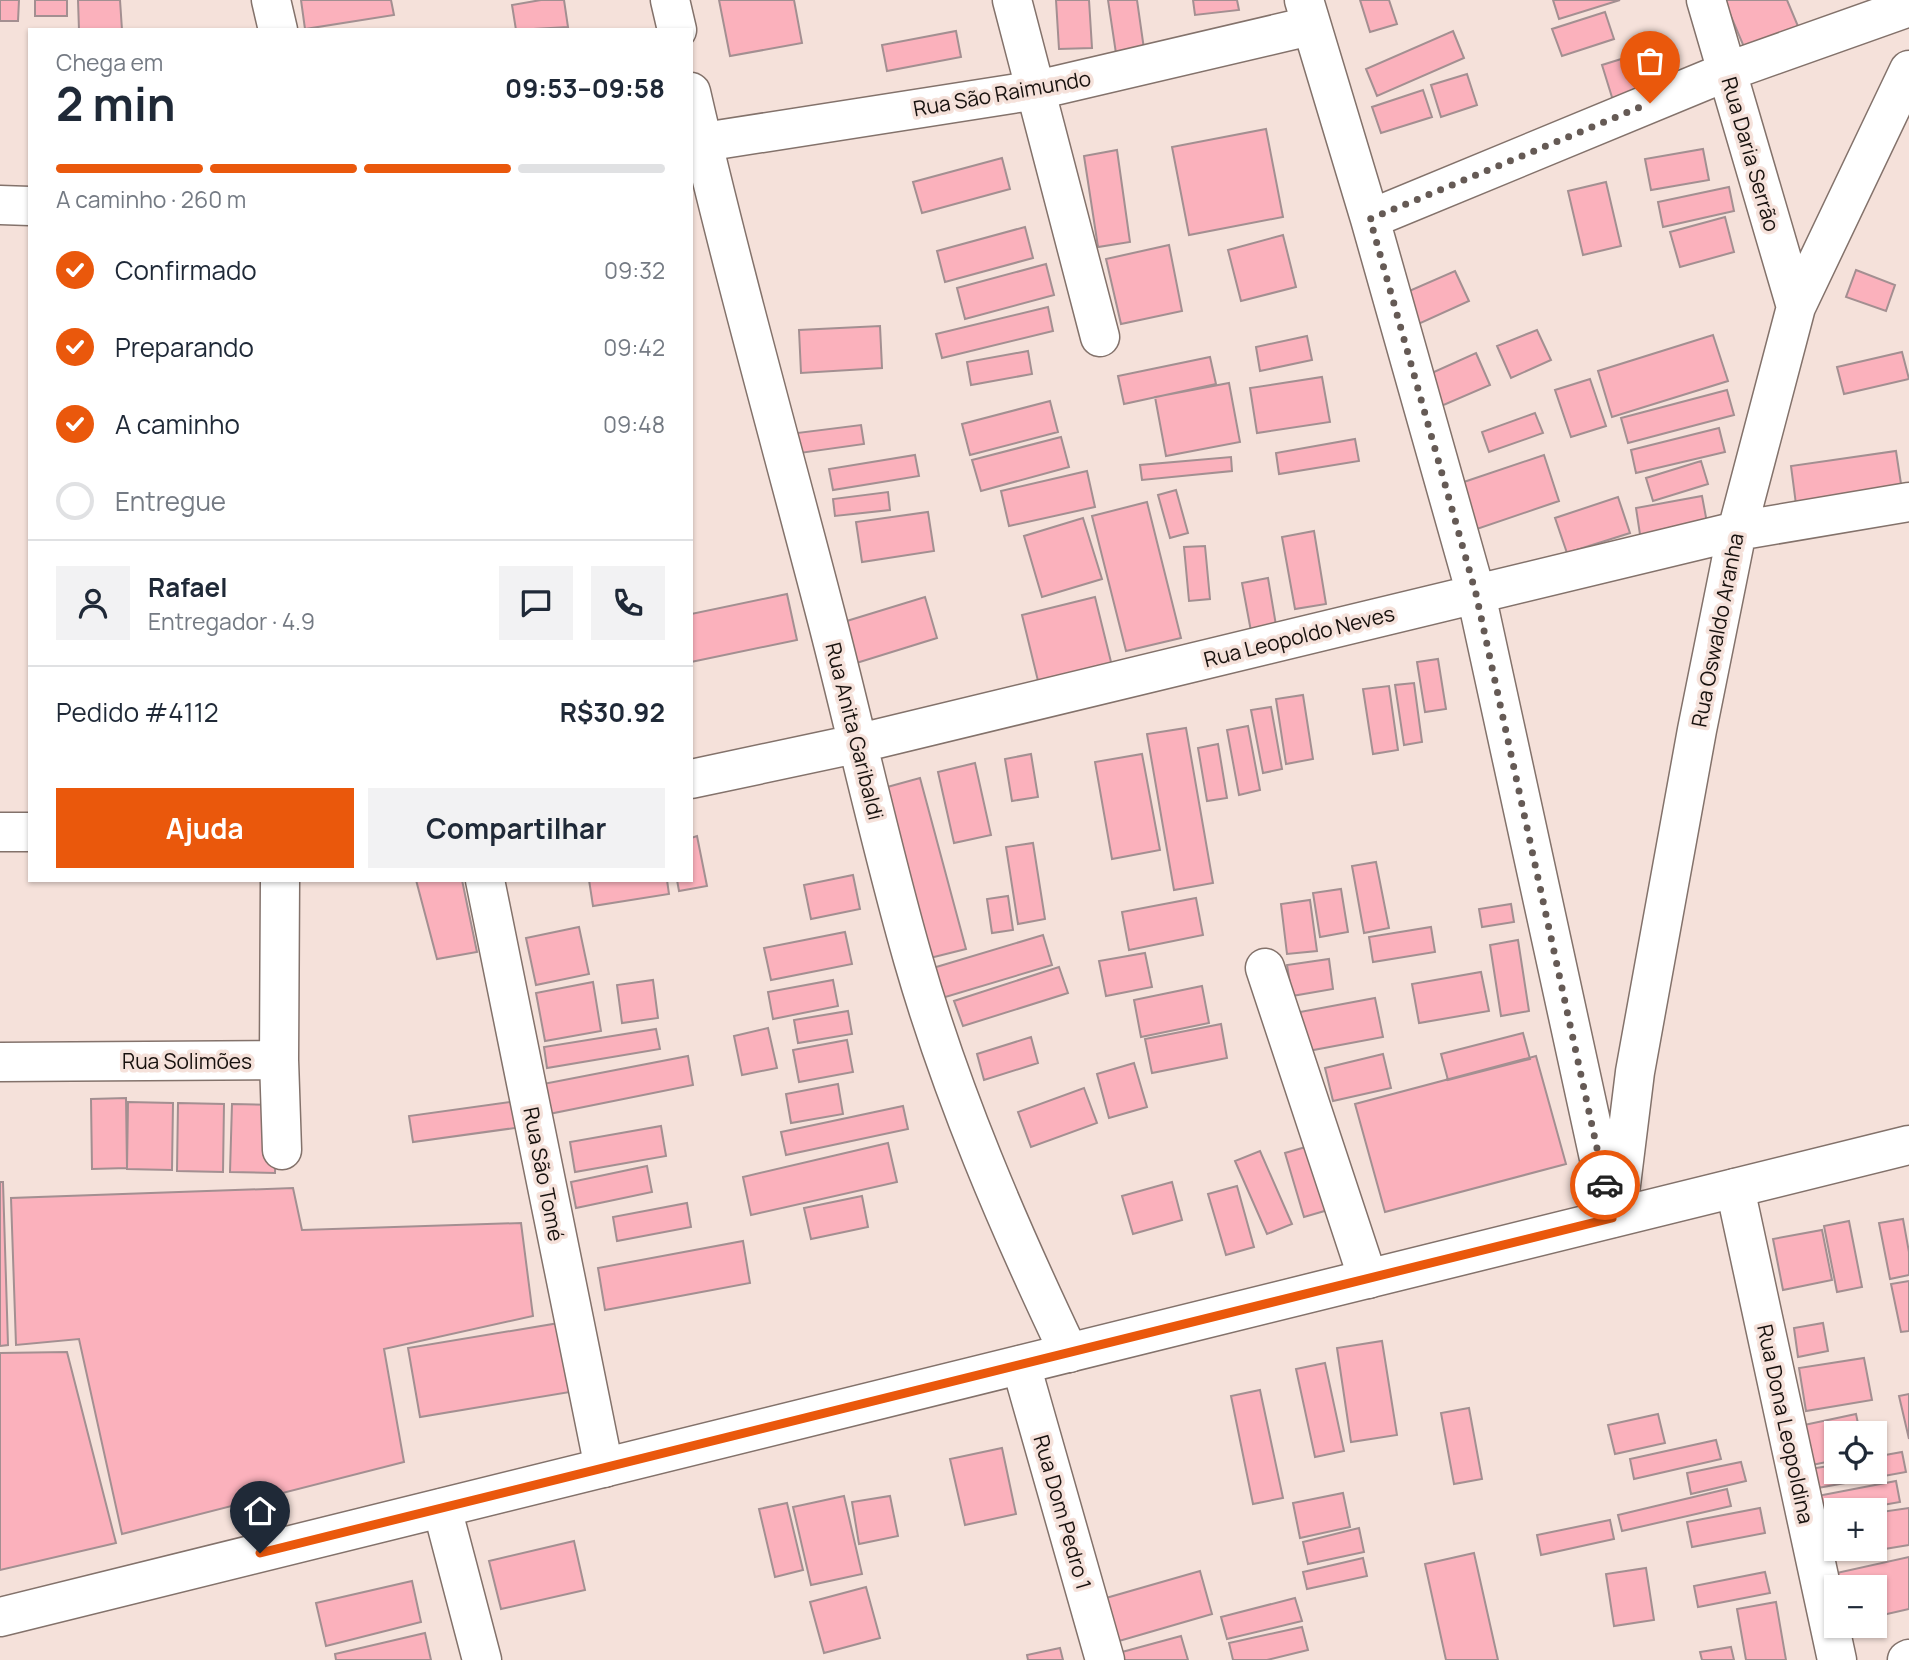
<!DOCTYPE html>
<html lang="pt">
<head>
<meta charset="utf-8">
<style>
	:root { --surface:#fff; --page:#f2f2f3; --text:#1f2937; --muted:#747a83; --line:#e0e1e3; --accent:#ea580c }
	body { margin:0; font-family:Manrope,sans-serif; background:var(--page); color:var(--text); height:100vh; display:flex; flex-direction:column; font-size:26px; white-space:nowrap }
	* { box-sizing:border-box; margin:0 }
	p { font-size:23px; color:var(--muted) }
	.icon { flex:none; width:38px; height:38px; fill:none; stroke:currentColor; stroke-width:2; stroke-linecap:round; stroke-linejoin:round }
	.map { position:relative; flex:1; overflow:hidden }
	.panel { position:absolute; left:28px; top:28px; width:665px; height:854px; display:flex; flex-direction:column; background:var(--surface); border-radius:0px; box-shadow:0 2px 5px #0004 }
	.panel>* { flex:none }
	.buttons { position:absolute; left:1824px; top:1421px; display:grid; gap:14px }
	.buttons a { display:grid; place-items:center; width:63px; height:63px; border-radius:0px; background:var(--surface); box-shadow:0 2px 5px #0004; font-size:35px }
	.pin { position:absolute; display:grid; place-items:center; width:60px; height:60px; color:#fff; margin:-72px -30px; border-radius:50% 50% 50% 0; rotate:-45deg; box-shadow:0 0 7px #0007 }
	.pin .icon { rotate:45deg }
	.courier { position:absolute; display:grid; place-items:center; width:70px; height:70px; margin:-35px; border:5px solid #ea580c; border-radius:50%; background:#fff; color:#222; box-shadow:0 2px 9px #0007 }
	.headline em { font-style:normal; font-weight:700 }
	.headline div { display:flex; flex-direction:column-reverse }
	.headline { display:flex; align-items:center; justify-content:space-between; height:119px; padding:0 28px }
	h1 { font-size:46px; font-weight:700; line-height:52px }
	.bar { display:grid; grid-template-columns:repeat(4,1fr); gap:10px 7px; align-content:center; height:84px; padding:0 28px }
	.bar i { height:9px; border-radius:5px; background:var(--line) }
	.bar .current { background:var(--accent) }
	.bar p { grid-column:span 4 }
	.line { display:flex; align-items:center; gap:18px; padding:0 28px; border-top:2px solid var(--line) }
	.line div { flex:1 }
	.round { display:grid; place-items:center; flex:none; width:74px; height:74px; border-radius:0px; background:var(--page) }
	ol { padding:0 28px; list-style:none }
	li { display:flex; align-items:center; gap:21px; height:77px }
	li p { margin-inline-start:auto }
	li .icon { padding:7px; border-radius:50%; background:var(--accent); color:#fff; stroke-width:4 }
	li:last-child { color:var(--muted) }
	li i { width:38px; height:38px; border:4px solid var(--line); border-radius:50% }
	.button { display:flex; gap:14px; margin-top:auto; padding:14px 28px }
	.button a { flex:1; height:80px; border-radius:0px; background:var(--accent); color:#fff; font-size:28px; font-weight:700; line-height:80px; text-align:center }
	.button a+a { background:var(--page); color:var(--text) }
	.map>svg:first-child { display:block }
</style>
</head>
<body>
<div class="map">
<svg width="1909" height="1660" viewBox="0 0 1909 1660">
	<rect width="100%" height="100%" fill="#f5e1da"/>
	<!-- building -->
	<path fill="#fbb1bc" stroke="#a38f91" stroke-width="2" d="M0,0H19L18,21H0Z
		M35,0H67V16H35Z
		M78,0H120L122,30H79Z
		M301,0H391L394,15L305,29Z
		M541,0H564L568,27L516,30L512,5Z
		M719,0H794L802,43L730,56Z
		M1056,0H1089L1092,48L1059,49Z
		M1108,0H1137L1145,56L1117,60Z
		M1193,0H1237L1239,10L1195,15Z
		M1360,0H1389L1397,24L1370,32Z
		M1553,0H1620L1559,19Z
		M1724,0H1787L1800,31L1747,54Z
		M1605,12L1614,39L1562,56L1552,29Z
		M956,31L961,57L887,71L882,45Z
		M1453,31L1464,58L1377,96L1366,69Z
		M1663,46L1676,88L1615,107L1602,65Z
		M1467,74L1477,105L1441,117L1431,85Z
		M1423,90L1432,117L1381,133L1372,107Z
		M1266,129L1283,217L1189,235L1172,147Z
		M1703,149L1709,180L1651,190L1645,159Z
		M1117,150L1130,242L1098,247L1084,156Z
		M1002,158L1010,189L922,213L913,182Z
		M1606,182L1621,246L1583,255L1568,191Z
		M1729,187L1734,211L1663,227L1658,202Z
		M1725,217L1734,252L1680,267L1670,232Z
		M1025,227L1033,258L945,282L937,251Z
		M1283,235L1296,287L1241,301L1228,250Z
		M1169,245L1182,311L1121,324L1106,259Z
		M1046,264L1054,295L965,319L957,288Z
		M1856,270L1895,285L1886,311L1846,297Z
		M1455,271L1469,301L1414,326L1400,295Z
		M1048,307L1053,331L942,358L936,334Z
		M880,326L882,368L801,373L799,330Z
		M1537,330L1551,360L1511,378L1497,346Z
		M1713,335L1728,381L1612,417L1598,371Z
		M1307,336L1312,360L1260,371L1256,347Z
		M1028,351L1032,374L971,385L967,362Z
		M1902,352L1909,379L1844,394L1837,367Z
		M1476,353L1490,385L1439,407L1425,376Z
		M1210,357L1216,384L1124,404L1118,376Z
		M1322,377L1330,422L1257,433L1250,388Z
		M1590,379L1606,426L1571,437L1555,390Z
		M1229,383L1240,442L1166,456L1155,397Z
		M1727,390L1734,415L1628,443L1621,418Z
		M1050,401L1058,432L970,455L962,424Z
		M1535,413L1543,433L1489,452L1482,432Z
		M861,425L864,444L793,454L789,434Z
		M1719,428L1725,452L1636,473L1631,450Z
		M1061,437L1069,467L981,491L972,460Z
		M1355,439L1359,461L1279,474L1276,453Z
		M1896,451L1903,497L1797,512L1791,466Z
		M915,455L919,476L833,490L829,469Z
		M1544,455L1559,501L1471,531L1455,485Z
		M1231,457L1232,471L1142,480L1140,465Z
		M1701,461L1708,484L1653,501L1646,478Z
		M1087,471L1095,507L1009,526L1001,491Z
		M1176,490L1188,533L1170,538L1158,495Z
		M888,492L890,510L835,516L833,499Z
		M1702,496L1708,528L1641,541L1636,508Z
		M1618,497L1630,533L1567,553L1555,518Z
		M1147,502L1181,638L1126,651L1092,516Z
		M928,512L934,551L862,562L856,522Z
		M1083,518L1102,579L1042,597L1024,536Z
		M1314,531L1326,604L1295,609L1282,537Z
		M1205,546L1210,599L1189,601L1184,547Z
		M1268,578L1278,637L1253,642L1242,583Z
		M787,594L797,640L691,662V614Z
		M925,597L937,638L850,665L837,624Z
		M1095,597L1112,666L1039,685L1022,615Z
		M1438,659L1446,709L1425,712L1417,662Z
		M1414,683L1422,742L1404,745L1395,685Z
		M1389,686L1398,750L1373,754L1363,689Z
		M1303,695L1313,759L1286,764L1276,699Z
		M1271,707L1282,769L1263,773L1251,710Z
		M1248,726L1260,790L1239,795L1227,730Z
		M1186,728L1213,883L1174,890L1147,734Z
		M1218,744L1227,798L1207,801L1198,748Z
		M1031,754L1038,797L1012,801L1005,759Z
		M1142,754L1160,850L1112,859L1095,762Z
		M975,763L991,835L954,843L938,772Z
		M920,778L966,949L926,959L880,789Z
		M697,836L707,886L679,891L677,880H691V838Z
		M1033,843L1045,919L1018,924L1006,847Z
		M1376,862L1389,928L1364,933L1352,866Z
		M853,875L860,909L811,919L804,885Z
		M416,880H462L477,952L437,959Z
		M589,880H667L669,894L593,906Z
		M1341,889L1348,932L1320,937L1313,893Z
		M1008,896L1013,930L992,933L987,899Z
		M1196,898L1203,935L1129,950L1122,912Z
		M1310,900L1317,951L1287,954L1281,904Z
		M1511,904L1514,922L1482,927L1479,909Z
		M579,927L589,974L536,985L526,938Z
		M1431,927L1435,952L1373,962L1369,937Z
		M845,932L852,964L771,980L764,948Z
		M1043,935L1052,965L942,998L933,968Z
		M1518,940L1529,1011L1501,1016L1490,945Z
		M1145,953L1152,987L1106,996L1099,961Z
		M1329,959L1333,989L1292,996L1287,965Z
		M1059,967L1068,993L963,1026L954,1001Z
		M1481,972L1489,1011L1419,1023L1412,984Z
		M653,980L658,1018L622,1023L617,985Z
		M833,980L838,1006L773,1019L768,992Z
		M593,982L601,1031L545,1041L536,993Z
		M1202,986L1209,1023L1141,1037L1134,1000Z
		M1375,998L1383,1037L1308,1051L1300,1012Z
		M848,1011L852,1034L798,1043L794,1020Z
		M1221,1024L1227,1058L1152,1073L1145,1039Z
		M768,1028L777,1068L742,1075L734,1036Z
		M656,1029L660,1049L547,1068L544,1047Z
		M1523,1033L1530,1059L1448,1080L1441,1054Z
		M1031,1037L1038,1063L984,1080L977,1054Z
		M847,1040L853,1072L799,1082L793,1050Z
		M1383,1054L1391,1088L1333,1101L1325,1068Z
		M688,1056L693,1085L544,1115L538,1085Z
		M1536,1056L1566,1164L1385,1212L1355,1104Z
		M1134,1063L1147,1107L1109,1118L1097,1074Z
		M838,1084L843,1114L791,1123L786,1094Z
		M1084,1088L1097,1123L1031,1147L1018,1112Z
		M126,1098L127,1168L92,1169L91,1099Z
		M525,1100L529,1126L413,1142L409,1116Z
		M128,1102L173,1103L172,1170L127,1169Z
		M178,1103L224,1104L223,1172L177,1171Z
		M232,1104L277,1105L275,1173L230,1172Z
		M903,1106L908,1129L786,1155L781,1132Z
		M661,1126L666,1156L575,1172L570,1142Z
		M888,1143L897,1182L751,1215L743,1177Z
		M1309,1146L1328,1210L1304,1217L1285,1153Z
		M1260,1151L1292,1224L1267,1234L1235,1161Z
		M647,1166L652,1192L576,1208L571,1182Z
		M0,1182H3L8,1345L0,1346Z
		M1172,1182L1182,1220L1133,1234L1122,1196Z
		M1237,1186L1254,1247L1226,1255L1208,1194Z
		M293,1188L302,1230L521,1223L533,1316L384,1349L404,1462L122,1534L79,1339L16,1345L11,1198Z
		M862,1196L868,1227L811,1239L804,1208Z
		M687,1203L691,1227L617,1241L613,1217Z
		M1903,1219L1909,1252V1275L1890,1279L1879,1223Z
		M1849,1221L1862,1287L1837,1292L1824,1226Z
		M1822,1230L1832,1280L1783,1290L1773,1239Z
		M743,1241L750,1283L605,1310L598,1268Z
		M1909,1281V1331L1901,1332L1891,1284Z
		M565,1322L576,1391L420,1417L408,1348Z
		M1823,1323L1828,1351L1798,1357L1794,1328Z
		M1382,1341L1397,1435L1351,1442L1337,1348Z
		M67,1352L116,1543L0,1570V1353Z
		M1864,1358L1872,1400L1806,1411L1799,1368Z
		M1325,1363L1344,1451L1315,1457L1296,1369Z
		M1260,1390L1283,1498L1253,1504L1231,1396Z
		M1909,1394V1439L1899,1396Z
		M1469,1408L1482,1479L1454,1484L1441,1413Z
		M1658,1414L1665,1443L1615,1454L1608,1425Z
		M1856,1414L1860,1433H1836V1460L1798,1468L1790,1428Z
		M1716,1440L1721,1459L1634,1479L1630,1459Z
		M1002,1448L1016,1514L965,1525L950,1459Z
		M1902,1452L1906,1472L1812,1489L1809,1469L1836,1465V1472H1874V1457Z
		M1741,1462L1746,1481L1691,1494L1687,1473Z
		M1896,1481L1900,1502L1855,1510H1836V1514L1811,1518L1807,1498Z
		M1727,1489L1731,1506L1622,1531L1618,1515Z
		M1343,1493L1350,1527L1300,1538L1293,1503Z
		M844,1496L862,1574L811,1585L793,1507Z
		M890,1496L898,1536L859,1544L852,1502Z
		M787,1503L803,1570L775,1577L759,1509Z
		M1760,1508L1765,1533L1692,1547L1687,1522Z
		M1909,1508V1545L1854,1554L1853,1549H1874V1513Z
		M1610,1520L1614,1539L1541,1555L1537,1535Z
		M1359,1528L1364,1552L1308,1564L1303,1542Z
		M574,1541L585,1590L501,1609L489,1561Z
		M1474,1553L1498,1660H1446L1425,1564Z
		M1909,1557V1609L1874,1617V1587H1836L1823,1576Z
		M1363,1558L1367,1576L1307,1589L1303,1572Z
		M1646,1568L1654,1620L1614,1626L1606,1574Z
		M1200,1571L1212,1614L1119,1641L1106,1598Z
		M1765,1572L1770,1593L1698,1607L1694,1586Z
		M412,1581L421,1622L326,1646L316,1603Z
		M866,1587L880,1638L824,1653L810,1602Z
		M1295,1598L1302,1621L1227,1639L1221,1617Z
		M1776,1602L1786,1660H1746L1737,1609Z
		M1302,1627L1308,1650L1267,1660H1233L1229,1643Z
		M425,1633L431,1660H336L335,1654Z
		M1181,1636L1188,1660H1124L1122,1652Z
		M1731,1647L1734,1660H1702L1700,1652Z
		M1060,1648L1063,1660H1028L1027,1655Z"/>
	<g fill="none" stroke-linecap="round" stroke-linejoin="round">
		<!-- street casing -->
		<g stroke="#83726b" stroke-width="41">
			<path id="street" d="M271,0L278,30
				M670,0L677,30
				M1012,0L1100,337
				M1304,0L1370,219L1476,594L1612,1218
				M1706,0L1796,307
				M691,92C731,266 780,439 825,612C855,727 880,844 913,959C952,1095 1008,1225 1069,1353
				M691,144L1037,90L1310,26
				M0,205L30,206
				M1370,219L1726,72L1909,7
				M691,779L860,743L1737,531L1909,502
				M0,832H30
				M280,880L279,1060L282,1150
				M485,880L604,1468
				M1265,968L1368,1279
				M0,1062L279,1060
				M1735,1188L1837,1660
				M1619,1201L1635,1072L1697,730L1737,531L1796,307L1909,70
				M1021,1365L1105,1660
				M442,1508L482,1660
				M1907,1660L1909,1659"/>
		</g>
		<!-- secondary casing -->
		<g stroke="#83726b" stroke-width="41">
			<path id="secondary" d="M0,1617L1909,1145"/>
		</g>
		<!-- street -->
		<use href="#street" stroke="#fff" stroke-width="38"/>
		<!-- secondary -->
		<use href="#secondary" stroke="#fff" stroke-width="38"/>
	</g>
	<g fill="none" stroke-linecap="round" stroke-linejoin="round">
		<!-- done -->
		<path stroke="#655a55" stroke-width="7" stroke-dasharray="0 12.6" d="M1605,1185L1476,594L1370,219L1650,103"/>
		<!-- route -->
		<path stroke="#ea580c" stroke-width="9" d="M260,1553L1612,1218L1605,1185"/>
	</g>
	<g text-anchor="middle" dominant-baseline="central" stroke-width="7" stroke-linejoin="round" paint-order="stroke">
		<!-- street labels -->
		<g font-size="21" fill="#17110e" stroke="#f5e1da">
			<text transform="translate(1002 93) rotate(-10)">Rua São Raimundo</text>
			<text transform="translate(1751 154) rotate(74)">Rua Daria Serrão</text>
			<text transform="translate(1717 630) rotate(-79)">Rua Oswaldo Aranha</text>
			<text transform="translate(1299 636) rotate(-14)">Rua Leopoldo Neves</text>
			<text transform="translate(855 731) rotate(76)">Rua Anita Garibaldi</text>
			<text x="187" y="1061">Rua Solimões</text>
			<text transform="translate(544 1174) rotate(79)">Rua São Tomé</text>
			<text transform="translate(1786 1424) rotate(78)">Rua Dona Leopoldina</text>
			<text transform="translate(1063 1512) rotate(74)">Rua Dom Pedro 1</text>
		</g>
	</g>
</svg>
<div class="buttons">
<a><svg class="icon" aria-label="locate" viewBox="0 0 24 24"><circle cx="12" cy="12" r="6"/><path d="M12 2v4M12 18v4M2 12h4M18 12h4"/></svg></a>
<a>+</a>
<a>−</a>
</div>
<div class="pin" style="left:1650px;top:103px;background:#ea580c"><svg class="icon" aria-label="bag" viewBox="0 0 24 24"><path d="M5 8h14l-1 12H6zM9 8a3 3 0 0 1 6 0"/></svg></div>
<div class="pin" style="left:260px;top:1553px;background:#1f2937"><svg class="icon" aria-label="home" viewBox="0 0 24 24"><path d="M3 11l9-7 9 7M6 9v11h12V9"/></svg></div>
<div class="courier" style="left:1605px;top:1185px"><svg class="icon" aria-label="car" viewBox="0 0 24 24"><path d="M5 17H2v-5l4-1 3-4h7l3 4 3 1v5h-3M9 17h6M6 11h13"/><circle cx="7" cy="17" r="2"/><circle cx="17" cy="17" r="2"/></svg></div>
<section class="panel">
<div class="headline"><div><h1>2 min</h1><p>Chega em</p></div><em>09:53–09:58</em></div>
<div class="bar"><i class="current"></i><i class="current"></i><i class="current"></i><i></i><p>A caminho · 260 m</p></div>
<ol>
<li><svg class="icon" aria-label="check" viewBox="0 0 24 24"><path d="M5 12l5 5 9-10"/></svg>Confirmado<p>09:32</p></li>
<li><svg class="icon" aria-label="check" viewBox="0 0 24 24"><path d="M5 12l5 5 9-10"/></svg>Preparando<p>09:42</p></li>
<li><svg class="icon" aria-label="check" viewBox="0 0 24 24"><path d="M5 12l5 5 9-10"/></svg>A caminho<p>09:48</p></li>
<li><i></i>Entregue</li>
</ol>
<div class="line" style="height:126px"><a class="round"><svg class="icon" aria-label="person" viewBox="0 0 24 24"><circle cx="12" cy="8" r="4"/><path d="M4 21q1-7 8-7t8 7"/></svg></a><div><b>Rafael</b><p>Entregador · 4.9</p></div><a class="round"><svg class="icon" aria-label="chat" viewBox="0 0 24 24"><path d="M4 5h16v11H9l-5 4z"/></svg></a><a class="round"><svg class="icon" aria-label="phone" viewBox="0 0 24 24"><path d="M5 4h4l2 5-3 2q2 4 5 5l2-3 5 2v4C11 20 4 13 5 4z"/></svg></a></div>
<div class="line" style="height:91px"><div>Pedido #4112</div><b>R$30.92</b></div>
<div class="button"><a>Ajuda</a><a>Compartilhar</a></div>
</section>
</div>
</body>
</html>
